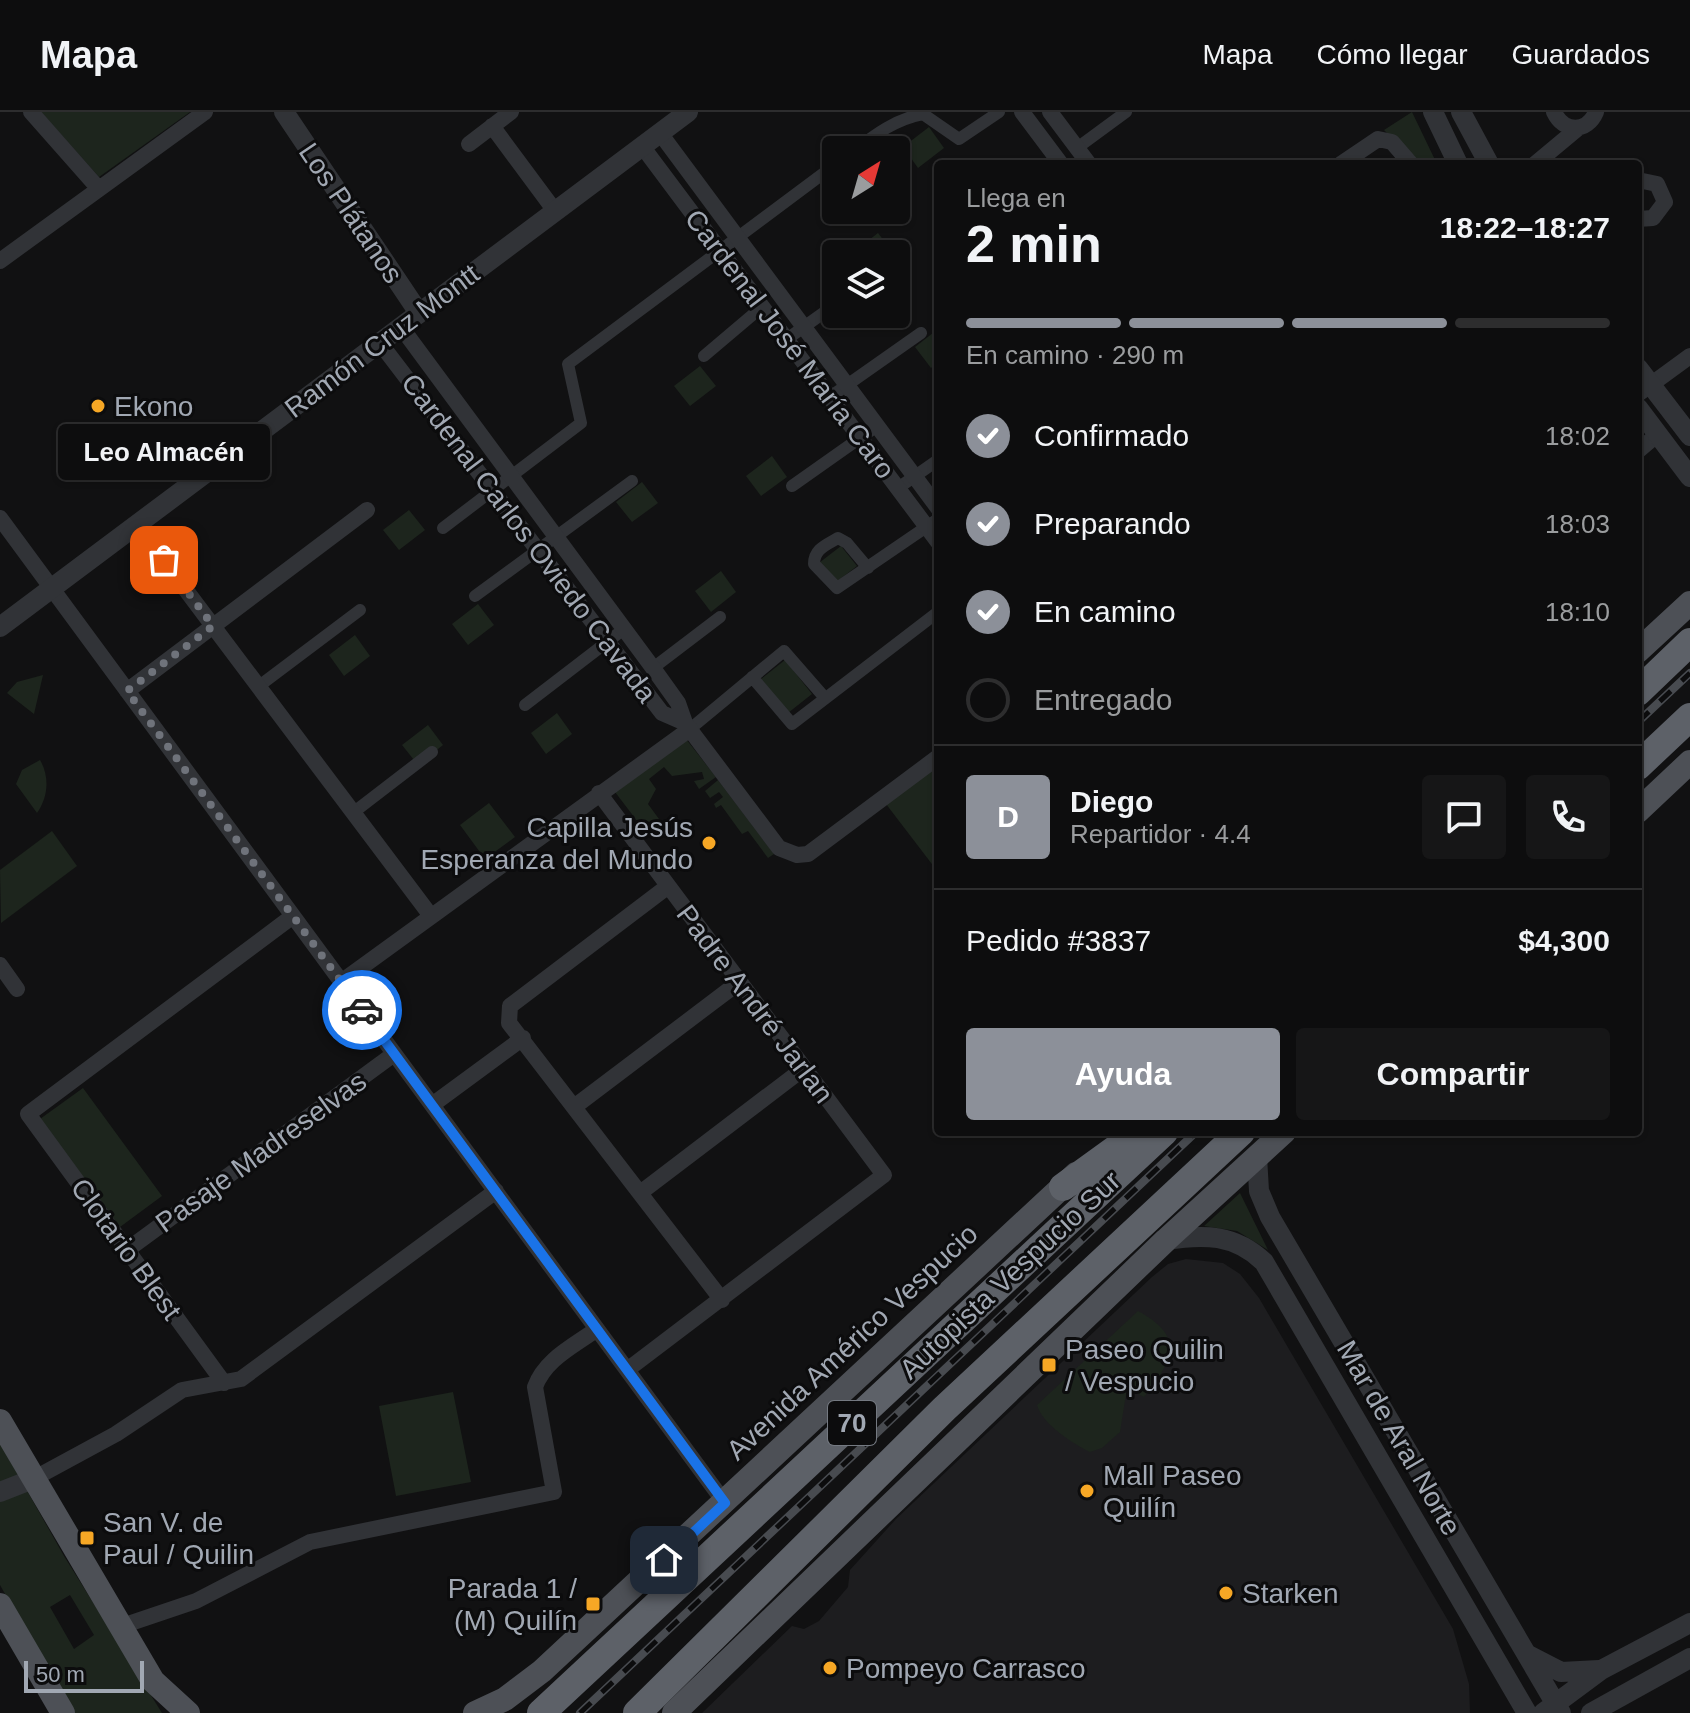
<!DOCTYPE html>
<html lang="es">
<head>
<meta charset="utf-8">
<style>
	:root { --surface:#0d0d0e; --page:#161617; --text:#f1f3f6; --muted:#9a9c9e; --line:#2d2d2e; --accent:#8c9099 }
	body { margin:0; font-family:Arial,sans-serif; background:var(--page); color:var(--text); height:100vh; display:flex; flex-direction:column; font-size:30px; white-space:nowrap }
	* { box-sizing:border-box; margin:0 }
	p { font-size:26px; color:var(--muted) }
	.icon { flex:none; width:44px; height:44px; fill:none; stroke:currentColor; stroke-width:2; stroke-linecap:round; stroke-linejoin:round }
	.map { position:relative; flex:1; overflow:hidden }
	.sheet { position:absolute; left:934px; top:48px; width:708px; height:976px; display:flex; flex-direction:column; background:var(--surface); border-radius:8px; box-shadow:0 2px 6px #0004,0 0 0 2px var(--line) }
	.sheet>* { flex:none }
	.needle { width:52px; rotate:37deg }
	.buttons { position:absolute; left:822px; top:24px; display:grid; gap:16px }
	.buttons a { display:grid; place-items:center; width:88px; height:88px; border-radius:8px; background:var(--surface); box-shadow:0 2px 6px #0004,0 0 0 2px var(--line); font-size:40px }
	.scale { position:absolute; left:24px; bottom:20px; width:120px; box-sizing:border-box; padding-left:8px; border:4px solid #a1a8b3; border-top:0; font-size:22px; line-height:28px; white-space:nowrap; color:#a1a8b3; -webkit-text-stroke:6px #0c0c0d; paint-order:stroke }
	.pin { position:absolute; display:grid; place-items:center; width:68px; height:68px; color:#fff; margin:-34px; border-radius:16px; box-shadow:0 4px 12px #0006 }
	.courier { position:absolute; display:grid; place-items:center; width:80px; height:80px; margin:-40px; border:6px solid #1a73e8; border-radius:50%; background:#fff; color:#222; box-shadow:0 2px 10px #0007 }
	.bubble { position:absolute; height:56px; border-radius:8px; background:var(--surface); box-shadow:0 2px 6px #0004,0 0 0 2px var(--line); font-size:26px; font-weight:600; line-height:56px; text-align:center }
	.headline em { font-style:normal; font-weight:600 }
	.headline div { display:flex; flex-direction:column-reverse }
	.headline { display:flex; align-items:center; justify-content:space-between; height:136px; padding:0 32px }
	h1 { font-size:52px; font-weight:600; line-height:60px }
	.bar { display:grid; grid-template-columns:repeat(4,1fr); gap:12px 8px; align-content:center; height:96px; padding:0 32px }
	.bar i { height:10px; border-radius:6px; background:var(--line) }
	.bar .on { background:var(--accent) }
	.bar p { grid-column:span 4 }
	.line { display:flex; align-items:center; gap:20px; padding:0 32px; border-top:2px solid var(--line) }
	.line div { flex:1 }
	.round { display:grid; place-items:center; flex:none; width:84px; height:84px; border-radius:8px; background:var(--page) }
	ol { padding:0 32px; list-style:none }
	li { display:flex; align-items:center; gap:24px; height:88px }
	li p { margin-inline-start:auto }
	li .icon { padding:8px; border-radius:50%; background:var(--accent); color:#fff; stroke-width:4 }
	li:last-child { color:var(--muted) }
	li i { width:44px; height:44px; border:4px solid var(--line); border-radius:50% }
	.primary-button { display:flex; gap:16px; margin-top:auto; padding:16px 32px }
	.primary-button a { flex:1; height:92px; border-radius:8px; background:var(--accent); color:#fff; font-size:32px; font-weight:600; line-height:92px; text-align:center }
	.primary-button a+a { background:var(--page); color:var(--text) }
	header { display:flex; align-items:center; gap:48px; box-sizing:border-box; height:112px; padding:0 40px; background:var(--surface); border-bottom:2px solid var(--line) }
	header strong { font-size:38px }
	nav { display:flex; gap:44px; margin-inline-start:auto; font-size:28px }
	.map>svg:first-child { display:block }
</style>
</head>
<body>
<header>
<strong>Mapa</strong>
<nav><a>Mapa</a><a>Cómo llegar</a><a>Guardados</a></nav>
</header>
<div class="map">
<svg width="1690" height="1601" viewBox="0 0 1690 1601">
	<rect width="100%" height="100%" fill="#111112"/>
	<!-- built -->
	<path fill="#1d1d1f" d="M1186,1147L1223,1151L1240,1162L1259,1186L1453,1517L1469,1572L1470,1601H702L792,1514L804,1517L819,1509L848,1475L850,1458L896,1407L1152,1165L1168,1152Z"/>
	<!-- green -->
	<path fill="#1d251d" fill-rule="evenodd" d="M41,0H190L99,65Z
		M1412,0L1437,52H1417L1384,18Z
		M929,15L944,36L918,56L903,35Z
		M878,121L894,142H853L852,141Z
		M938,217V250L931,256L915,235Z
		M700,254L716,274L690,294L674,274Z
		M772,344L787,365L761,384L746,364Z
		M642,370L658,391L632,410L616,390Z
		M409,398L425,418L399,438L383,418Z
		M841,434L857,454L831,474L815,454Z
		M721,459L736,480L711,500L695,479Z
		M478,492L494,513L468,533L452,512Z
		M355,523L370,544L344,564L329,543Z
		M785,548L812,582L788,601L761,567Z
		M43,563L34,602L7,581L17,570Z
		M557,601L572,622L546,642L531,621Z
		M428,613L443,633L418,653L402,633Z
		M686,627L716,665L699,677L694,669L704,667L702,660L672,664L664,655L649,667L656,677L648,692L659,707L644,718L615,680Z
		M40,648C50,665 48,685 37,701L16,672L22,658Z
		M938,653V760L886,692Z
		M718,668L774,742L768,746L748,719L742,722L721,693L716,696L714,692L723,685L719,680L710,686L705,679Z
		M489,691L515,725L485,747L460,713Z
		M52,719L77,754L1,811L0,758Z
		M83,976L162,1084L120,1115L40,1007Z
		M1240,1081L1268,1138L1237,1119L1204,1114Z
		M1138,1199C1188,1226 1171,1250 1144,1285L1130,1278L1126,1282L1120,1320L1102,1336L1090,1340C1072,1331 1042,1312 1037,1293Z
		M453,1280L471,1370L396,1384L379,1294Z
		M0,1331L64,1444L162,1601H72L0,1473ZM70,1483L94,1523L74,1537L50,1495Z"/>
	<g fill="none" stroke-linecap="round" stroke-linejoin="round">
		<!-- pedestrian -->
		<path stroke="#313337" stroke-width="12" d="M1077,36L1126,0
			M855,38C876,22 896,7 923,2L959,27L999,0
			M787,227L836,192
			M704,244L763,194
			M830,285L921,221
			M792,374L877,314
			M898,376L938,348
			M443,416L581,311L568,252L836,52
			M868,456L847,431L838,426C826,433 814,437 814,452L837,476L938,407
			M475,484L632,369
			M653,556L720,505
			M752,565L792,612L938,500
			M259,574L360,498
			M525,593L624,517
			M690,617L784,539L825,586
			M354,700L432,640"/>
		<!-- minor -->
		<path stroke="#313337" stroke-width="16" d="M31,0L99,77
			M1022,0L1061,52
			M1050,0L1089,52
			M1554,0C1564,21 1587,21 1596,0
			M492,14L555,99
			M660,21L938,396
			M469,32L511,0
			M642,34L938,430
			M1341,52L1378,27L1392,30L1411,52
			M1535,52L1577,17
			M1638,68L1657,72L1665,90L1653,106L1638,107
			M0,149L205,0
			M401,215L653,556L678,591L685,611L779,736L797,743L808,742L938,645
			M380,231L662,601L685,611
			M1638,282L1690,244
			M1638,339L1658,322
			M0,406L725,1391
			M137,413L431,804
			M127,579L367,398
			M599,681L884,1063L627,1258
			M667,775L510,894L509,911L722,1188
			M0,853L17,877
			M341,870L690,617
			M432,993L523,926
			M574,995L738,871
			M640,1081L803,957
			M127,1138L394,942
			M224,1271L28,1002L293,804
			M33,1367L116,1322L182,1278L241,1267L496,1079
			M119,1515L196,1489L310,1430L554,1380L535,1275C545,1247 574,1234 597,1217"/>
		<!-- tertiary -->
		<path stroke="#313337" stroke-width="20" d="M284,0L419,201
			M1433,0L1458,52
			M1461,0L1489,52
			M1638,256L1690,324
			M1638,296L1690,365
			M0,515L688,0
			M1257,1044L1259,1079L1270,1105L1561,1601
			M1166,1128C1204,1122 1235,1122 1264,1150L1527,1601
			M0,1380L33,1367
			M1528,1543L1561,1560L1599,1558
			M1543,1601L1601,1558L1690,1511
			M1591,1601L1690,1546"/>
		<!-- primary -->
		<path stroke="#4d5056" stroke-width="24" d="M1638,539L1690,491
			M1638,699L1690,650
			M0,1309L153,1569L188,1601
			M0,1493L63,1601
			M475,1601L505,1587L542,1559L1076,1062
			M674,1601L1166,1128L1284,1020"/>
		<!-- motorway -->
		<path stroke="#5d6168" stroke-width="28" d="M1638,580L1690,530
			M1638,654L1690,605
			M1063,1075L1139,1020
			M541,1601L1164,1020
			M637,1601L944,1297L1241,1020"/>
		<!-- rail casing -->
		<g stroke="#484b50" stroke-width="8">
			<path id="rail" d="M1638,610L1690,561
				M580,1601L1196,1020"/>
		</g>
		<!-- rail -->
		<use href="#rail" stroke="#0c0c0d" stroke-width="5" stroke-dasharray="15" stroke-linecap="butt"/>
	</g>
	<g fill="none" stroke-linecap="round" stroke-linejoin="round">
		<!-- done -->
		<path stroke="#6f737b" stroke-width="8" stroke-dasharray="0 14.4" d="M164,448L213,514L127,579L362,898"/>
		<!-- route -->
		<path stroke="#1a73e8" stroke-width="10" d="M362,898L725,1391L664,1448"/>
	</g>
	<!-- markers -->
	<g fill="#f6a725" stroke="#0c0c0d" stroke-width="3">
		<circle cx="98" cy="294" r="8"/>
		<circle cx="709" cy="731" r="8"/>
		<rect x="1041" y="1245" width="16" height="16" rx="4"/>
		<circle cx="1087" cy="1379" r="8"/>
		<rect x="79" y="1418" width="16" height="16" rx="4"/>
		<circle cx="1226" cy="1481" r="8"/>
		<rect x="585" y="1484" width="16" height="16" rx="4"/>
		<circle cx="830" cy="1556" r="8"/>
	</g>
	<g text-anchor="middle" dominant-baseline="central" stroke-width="6" stroke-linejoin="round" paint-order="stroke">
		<!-- shield labels -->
		<rect fill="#0c0c0d" stroke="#747981" stroke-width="2" x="828" y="1289" width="48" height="44" rx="6"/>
		<g font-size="26" font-weight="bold" fill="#a1a8b3">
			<text x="852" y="1311">70</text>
		</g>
		<!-- street labels -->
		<g font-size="28" fill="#a1a8b3" stroke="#0c0c0d">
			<text transform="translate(351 101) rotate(56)">Los Plátanos</text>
			<text transform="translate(382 229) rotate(-37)">Ramón Cruz Montt</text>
			<text transform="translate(790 232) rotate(53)">Cardenal José María Caro</text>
			<text transform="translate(529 426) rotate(53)">Cardenal Carlos Oviedo Cavada</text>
			<text transform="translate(755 892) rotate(53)">Padre André Jarlan</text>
			<text transform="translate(261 1040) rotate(-36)">Pasaje Madreselvas</text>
			<text transform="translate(126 1137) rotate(54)">Clotario Blest</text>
			<text transform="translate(1010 1163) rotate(-43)">Autopista Vespucio Sur</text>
			<text transform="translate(852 1230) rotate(-43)">Avenida Américo Vespucio</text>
			<text transform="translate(1399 1326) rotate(60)">Mar de Aral Norte</text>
		</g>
		<!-- poi labels -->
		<g font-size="28" fill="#a1a8b3" stroke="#0c0c0d" text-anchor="start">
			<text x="114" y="294">Ekono</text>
			<text x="693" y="715" text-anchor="end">Capilla Jesús<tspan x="693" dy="32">Esperanza del Mundo</tspan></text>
			<text x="1065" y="1237">Paseo Quilin<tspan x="1065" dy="32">/ Vespucio</tspan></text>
			<text x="1103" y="1363">Mall Paseo<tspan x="1103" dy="32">Quilín</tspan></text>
			<text x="103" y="1410">San V. de<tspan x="103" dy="32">Paul / Quilin</tspan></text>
			<text x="577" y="1476" text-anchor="end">Parada 1 /<tspan x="577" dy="32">(M) Quilín</tspan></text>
			<text x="1242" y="1481">Starken</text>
			<text x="846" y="1556">Pompeyo Carrasco</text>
		</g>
	</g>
</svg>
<div class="buttons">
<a><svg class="needle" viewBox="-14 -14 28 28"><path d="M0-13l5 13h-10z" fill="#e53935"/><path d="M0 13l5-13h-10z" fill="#9a9c9e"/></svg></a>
<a><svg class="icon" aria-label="layers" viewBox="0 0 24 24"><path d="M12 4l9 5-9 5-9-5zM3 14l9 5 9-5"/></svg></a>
</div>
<div class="scale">50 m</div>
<div class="pin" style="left:164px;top:448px;background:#ea580c"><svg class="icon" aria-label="bag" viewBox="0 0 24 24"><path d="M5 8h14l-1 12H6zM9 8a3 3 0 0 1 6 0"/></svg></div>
<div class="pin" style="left:664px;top:1448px;background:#1f2937"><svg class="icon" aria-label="home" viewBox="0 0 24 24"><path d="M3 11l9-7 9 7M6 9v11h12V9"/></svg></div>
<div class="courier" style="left:362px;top:898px"><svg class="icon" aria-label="car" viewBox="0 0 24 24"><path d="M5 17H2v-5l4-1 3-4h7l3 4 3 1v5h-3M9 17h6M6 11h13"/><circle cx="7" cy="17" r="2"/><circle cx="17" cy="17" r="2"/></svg></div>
<div class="bubble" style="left:58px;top:312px;width:212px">Leo Almacén</div>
<section class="sheet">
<div class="headline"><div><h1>2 min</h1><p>Llega en</p></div><em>18:22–18:27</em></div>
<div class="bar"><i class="on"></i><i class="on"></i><i class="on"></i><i></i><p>En camino · 290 m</p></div>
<ol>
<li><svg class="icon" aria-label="check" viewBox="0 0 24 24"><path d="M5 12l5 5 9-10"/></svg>Confirmado<p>18:02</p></li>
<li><svg class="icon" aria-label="check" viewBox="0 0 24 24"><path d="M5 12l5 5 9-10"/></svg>Preparando<p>18:03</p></li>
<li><svg class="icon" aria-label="check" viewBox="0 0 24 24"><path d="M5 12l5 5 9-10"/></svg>En camino<p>18:10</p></li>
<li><i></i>Entregado</li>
</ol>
<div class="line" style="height:144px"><b class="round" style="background:var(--accent);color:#fff">D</b><div><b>Diego</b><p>Repartidor · 4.4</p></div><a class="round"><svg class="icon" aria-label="chat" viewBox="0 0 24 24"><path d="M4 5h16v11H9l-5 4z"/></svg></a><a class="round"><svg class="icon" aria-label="phone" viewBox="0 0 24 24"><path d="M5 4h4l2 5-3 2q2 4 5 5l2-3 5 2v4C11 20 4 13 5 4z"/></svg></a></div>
<div class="line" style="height:104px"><div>Pedido #3837</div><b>$4,300</b></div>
<div class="primary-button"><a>Ayuda</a><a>Compartir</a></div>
</section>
</div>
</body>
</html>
